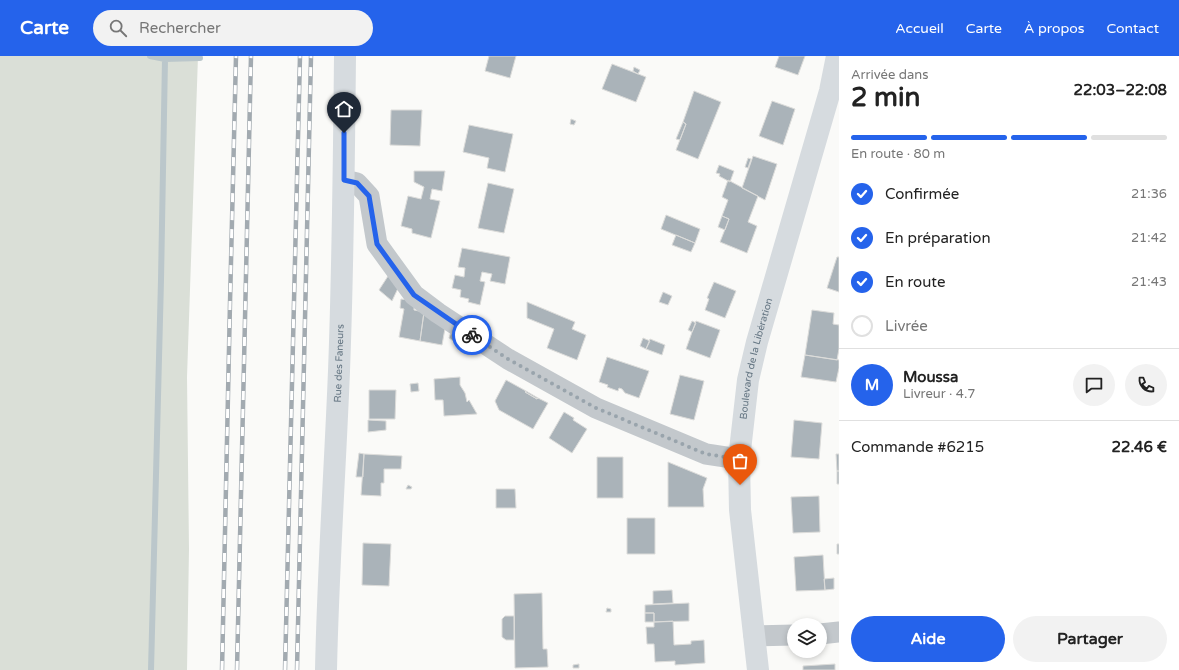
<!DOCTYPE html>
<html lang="fr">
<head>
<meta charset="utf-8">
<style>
	:root { --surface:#fff; --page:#f2f2f2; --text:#222; --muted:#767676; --line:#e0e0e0; --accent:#2563eb }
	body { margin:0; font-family:"Varela Round",sans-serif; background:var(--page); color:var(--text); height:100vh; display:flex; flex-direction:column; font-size:15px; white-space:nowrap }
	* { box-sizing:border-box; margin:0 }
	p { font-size:13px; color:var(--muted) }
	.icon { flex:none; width:22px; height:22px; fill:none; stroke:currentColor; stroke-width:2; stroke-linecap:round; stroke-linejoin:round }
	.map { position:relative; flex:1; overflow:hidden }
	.details { display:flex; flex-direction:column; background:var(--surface); width:340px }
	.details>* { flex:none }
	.buttons { position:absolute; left:787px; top:562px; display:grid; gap:8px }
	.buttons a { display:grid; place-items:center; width:40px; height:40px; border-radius:50%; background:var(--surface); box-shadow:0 2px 6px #0003; font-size:20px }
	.pin { position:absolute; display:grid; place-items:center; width:34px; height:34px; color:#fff; margin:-41px -17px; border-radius:50% 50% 50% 0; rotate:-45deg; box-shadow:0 0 4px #0007 }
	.pin .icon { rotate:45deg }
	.courier { position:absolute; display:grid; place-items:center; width:40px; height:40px; margin:-20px; border:3px solid #2563eb; border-radius:50%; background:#fff; color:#222; box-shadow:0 1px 5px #0007 }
	.overview em { font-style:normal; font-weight:800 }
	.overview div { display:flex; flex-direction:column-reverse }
	.overview { display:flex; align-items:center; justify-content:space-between; height:68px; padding:0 12px }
	h1 { font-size:26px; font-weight:800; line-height:30px }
	.bar { display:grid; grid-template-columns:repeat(4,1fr); gap:6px 4px; align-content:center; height:48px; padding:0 12px }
	.bar i { height:5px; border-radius:3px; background:var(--line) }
	.bar .selected { background:var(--accent) }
	.bar p { grid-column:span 4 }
	.line { display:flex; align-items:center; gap:10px; padding:0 12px; border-top:1px solid var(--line) }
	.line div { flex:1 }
	.round { display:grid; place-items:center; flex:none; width:42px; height:42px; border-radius:21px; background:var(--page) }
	ol { padding:0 12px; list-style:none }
	li { display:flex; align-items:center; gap:12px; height:44px }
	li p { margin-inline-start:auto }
	li .icon { padding:4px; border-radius:50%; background:var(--accent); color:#fff; stroke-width:4 }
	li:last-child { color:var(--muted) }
	li i { width:22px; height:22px; border:2px solid var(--line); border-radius:50% }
	.action { display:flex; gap:8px; margin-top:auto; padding:8px 12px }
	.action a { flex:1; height:46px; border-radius:24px; background:var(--accent); color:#fff; font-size:16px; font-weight:800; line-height:46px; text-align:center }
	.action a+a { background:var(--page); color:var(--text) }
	header { display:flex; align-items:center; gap:24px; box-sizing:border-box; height:56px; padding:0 20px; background:var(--accent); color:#fff }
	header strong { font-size:19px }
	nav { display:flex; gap:22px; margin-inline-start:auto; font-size:14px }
	.search { width:280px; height:36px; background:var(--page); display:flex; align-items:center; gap:10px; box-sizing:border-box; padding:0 14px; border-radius:22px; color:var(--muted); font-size:15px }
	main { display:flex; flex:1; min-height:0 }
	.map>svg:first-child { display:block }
</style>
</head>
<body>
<header>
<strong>Carte</strong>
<div class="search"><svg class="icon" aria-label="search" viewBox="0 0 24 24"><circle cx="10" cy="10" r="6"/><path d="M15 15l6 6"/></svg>Rechercher</div>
<nav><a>Accueil</a><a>Carte</a><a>À propos</a><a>Contact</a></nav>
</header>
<main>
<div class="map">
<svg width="839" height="614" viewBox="0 0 839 614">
	<rect width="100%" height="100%" fill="#fafaf8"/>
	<!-- green -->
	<path fill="#dadfd7" d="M0,0H198L187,321L189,493L187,614H0Z"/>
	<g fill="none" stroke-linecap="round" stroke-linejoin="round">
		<!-- stream -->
		<path stroke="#bbc7cb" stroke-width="6" d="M150,0L165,3L200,2
			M151,614L161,224L165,3"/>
	</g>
	<!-- building -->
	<path fill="#aab3b9" stroke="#dcdcda" d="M489,0H516L510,22L485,15Z
		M779,0H805L798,19L775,11Z
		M612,8L646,21L636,46L602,33Z
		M634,11L640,14L638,18L633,15Z
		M694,35L721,46L698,103L676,94L686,68L683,66Z
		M772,45L795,53L783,89L759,80Z
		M391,54H422L420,90L390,89Z
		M571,63L576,65L574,69L570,68Z
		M683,66L686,68L680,84L676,83Z
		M469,69L513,78L505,116L487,112L489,102L463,96Z
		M753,100L777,108L765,144L742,132Z
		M748,102L751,103L748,112L745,111Z
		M719,109L734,115L730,126L719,120L720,118L716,117Z
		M414,115H445L442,135L432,133L430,143L440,145L431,182L412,177V173L401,170L408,140L421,143L424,131L414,126Z
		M728,124L758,140L748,166L757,170L747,197L720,186L729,163L722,160L728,144L722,141Z
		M488,127L514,133L504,177L478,172Z
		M666,159L700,173L695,187L661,173Z
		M722,160L729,163L725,174L718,171Z
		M676,179L695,187L691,196L672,189Z
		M462,192L510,201L505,228L490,225L492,218L482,216L480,225L485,226L480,249L468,246L469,243L460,241L461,234L452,232L455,219L464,221L465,212L458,211Z
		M837,201H839V236L827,232Z
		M390,217L400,228L392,245L379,234Z
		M714,226L736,235L725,262L705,254L709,243L707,242Z
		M663,236L672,240L668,249L659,246Z
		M401,243L414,245V254L424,256L420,285L399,281L404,253L400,252Z
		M527,246L575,266L572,273L586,279L577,304L547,292L554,273L527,262Z
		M812,254L834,257L833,268L839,269V293L837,304L805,299Z
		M424,256L446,267L442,289L420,285Z
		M692,265L696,267L692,276L688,274Z
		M696,265L720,274L710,302L686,293Z
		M453,270L469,282L464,292L449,282Z
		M643,282L650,285L646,293L640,290Z
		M650,283L665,289L662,299L646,293Z
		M805,299L839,304V312L836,326L801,321Z
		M607,301L649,315L639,342L625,337L622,333L619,332L618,335L607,331L608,329L599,326Z
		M680,319L704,325L694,364L670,358Z
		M460,321V329L465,337L467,346L469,344L477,358L444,360L443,344H435L434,323Z
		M506,324L526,335L525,336L537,343L538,342L548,347L533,373L499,354L495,345Z
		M418,327L419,335L411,336L410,328Z
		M369,334H396L395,363H369Z
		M526,335L538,342L537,343L525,336Z
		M564,356L574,362L573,364L587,373L572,397L549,382Z
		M368,364L386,365V374L368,376Z
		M794,364L822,367L819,403L791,401Z
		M359,397L364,398L363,421H356Z
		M364,398L402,400L401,413H384V427H381V440L361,439Z
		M836,398H839V415H837Z
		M597,401H623V442H597Z
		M668,406L707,422L703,433L704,451H668Z
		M837,415H839V428H837Z
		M408,429L412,431L411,433H406Z
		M496,433H515L516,452H496Z
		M819,440L820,476L793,477L791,441Z
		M627,462H655V498H627Z
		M363,487L391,488L389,530L362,529Z
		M837,488H839V498H837Z
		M823,499L825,534L796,535L794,501Z
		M834,522V533L825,534L824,523Z
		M672,534L673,547L653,548V535Z
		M542,537L543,593H547L548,611L515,612L514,538Z
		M689,547V565L654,566V557H645V549Z
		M607,552L611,553V556H606Z
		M645,557H654V566H645Z
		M505,560H514V584H506L502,581V563Z
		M673,565L674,589L691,588V585L704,584L705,607L675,609V605L655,606L654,588H647L646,571H654V566Z
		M579,608V612H573V609Z
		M835,608V614H803V610Z"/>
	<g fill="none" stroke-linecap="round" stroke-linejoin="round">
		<!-- street -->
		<path stroke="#c3c8cc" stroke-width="21" d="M344,124L357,127L369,140L377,188L414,239L438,257L508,303L596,352L706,398L739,403
			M820,578L839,576
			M754,580L794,579"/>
		<!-- secondary -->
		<g stroke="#d6dbdf" stroke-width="22">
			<path id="s1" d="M326,614C328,514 335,415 339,315C343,210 344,105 345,0"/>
			<path id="s2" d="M758,614L740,454L739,403L748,324L757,286L830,35L837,0"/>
		</g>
		<!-- rail casing -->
		<g stroke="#a2aab0" stroke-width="4.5">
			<path id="rail" d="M222,614L230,247L236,0
				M237,614L251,0
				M285,614L300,0
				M297,614L311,0"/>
		</g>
		<!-- rail -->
		<use href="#rail" stroke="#fff" stroke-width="3" stroke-dasharray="9" stroke-linecap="butt"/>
	</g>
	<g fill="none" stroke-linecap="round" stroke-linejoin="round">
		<!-- done -->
		<path stroke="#99a4ac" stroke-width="4" stroke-dasharray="0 7.2" d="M472,279L508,303L596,352L706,398L739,403L740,429"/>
		<!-- route -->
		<path stroke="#2563eb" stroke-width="5" d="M344,77V124L357,127L369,140L377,188L414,239L472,279"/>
	</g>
	<g text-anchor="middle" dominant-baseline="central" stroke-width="4" stroke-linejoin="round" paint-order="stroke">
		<!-- street labels -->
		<g font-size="10" fill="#657683" stroke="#fff">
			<text stroke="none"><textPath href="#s2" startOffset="314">Boulevard de la Libération</textPath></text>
			<text stroke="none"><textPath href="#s1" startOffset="307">Rue des Faneurs</textPath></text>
		</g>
	</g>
</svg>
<div class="buttons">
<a><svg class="icon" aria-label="layers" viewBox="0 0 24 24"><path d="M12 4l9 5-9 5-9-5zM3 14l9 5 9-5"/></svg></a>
</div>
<div class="pin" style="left:740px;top:429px;background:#ea580c"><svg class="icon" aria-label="bag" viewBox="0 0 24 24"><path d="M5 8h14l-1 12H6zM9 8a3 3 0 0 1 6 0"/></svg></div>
<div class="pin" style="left:344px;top:77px;background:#1f2937"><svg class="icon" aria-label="home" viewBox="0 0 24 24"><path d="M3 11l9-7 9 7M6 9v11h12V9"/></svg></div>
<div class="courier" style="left:472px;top:279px"><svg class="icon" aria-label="bike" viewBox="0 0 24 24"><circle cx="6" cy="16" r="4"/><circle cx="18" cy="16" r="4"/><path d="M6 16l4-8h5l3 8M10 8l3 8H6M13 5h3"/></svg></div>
</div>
<section class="details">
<div class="overview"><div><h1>2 min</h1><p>Arrivée dans</p></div><em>22:03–22:08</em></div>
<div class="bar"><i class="selected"></i><i class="selected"></i><i class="selected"></i><i></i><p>En route · 80 m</p></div>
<ol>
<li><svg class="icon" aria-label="check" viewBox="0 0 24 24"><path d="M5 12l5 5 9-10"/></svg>Confirmée<p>21:36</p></li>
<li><svg class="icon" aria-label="check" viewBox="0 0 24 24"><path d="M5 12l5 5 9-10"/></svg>En préparation<p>21:42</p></li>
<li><svg class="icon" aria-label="check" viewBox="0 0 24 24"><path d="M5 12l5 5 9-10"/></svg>En route<p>21:43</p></li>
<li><i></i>Livrée</li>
</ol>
<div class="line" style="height:72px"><b class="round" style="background:var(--accent);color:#fff">M</b><div><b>Moussa</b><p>Livreur · 4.7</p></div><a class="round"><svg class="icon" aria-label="chat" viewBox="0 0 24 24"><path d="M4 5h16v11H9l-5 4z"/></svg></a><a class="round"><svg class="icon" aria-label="phone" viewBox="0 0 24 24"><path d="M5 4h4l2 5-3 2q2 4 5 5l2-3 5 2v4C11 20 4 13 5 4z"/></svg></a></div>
<div class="line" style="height:52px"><div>Commande #6215</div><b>22.46 €</b></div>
<div class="action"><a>Aide</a><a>Partager</a></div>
</section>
</main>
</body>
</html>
